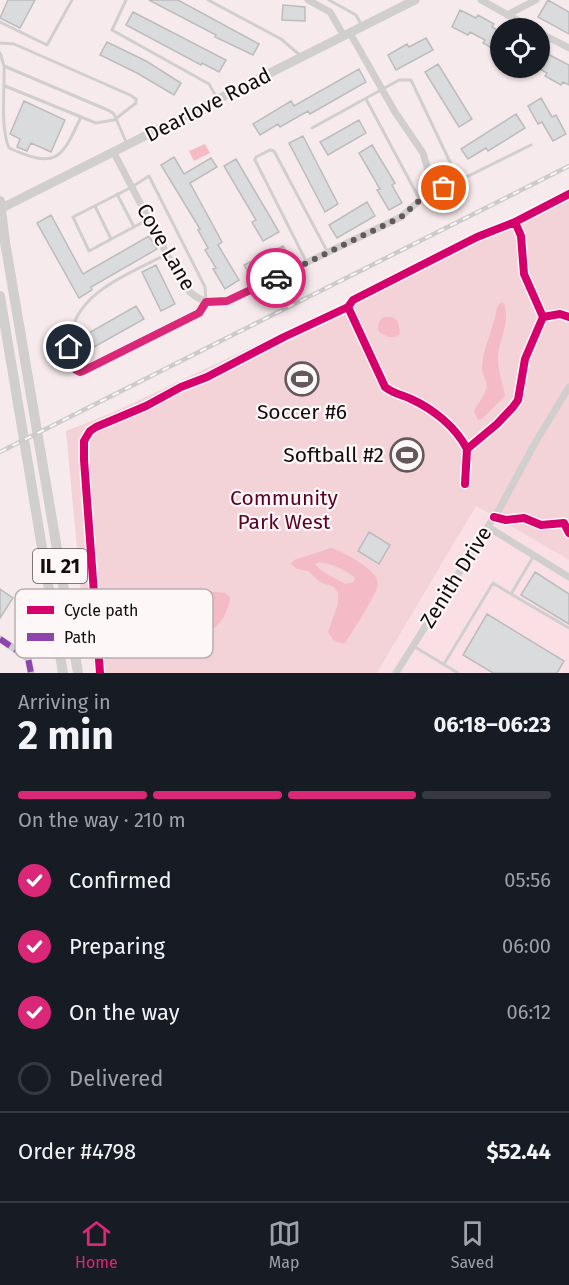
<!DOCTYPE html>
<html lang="en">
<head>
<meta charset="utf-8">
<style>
	:root { --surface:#171b24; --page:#20242c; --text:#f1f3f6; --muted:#9ea1a6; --line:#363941; --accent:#db2777 }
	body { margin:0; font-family:"Fira Sans",sans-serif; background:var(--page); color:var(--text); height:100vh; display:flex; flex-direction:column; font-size:22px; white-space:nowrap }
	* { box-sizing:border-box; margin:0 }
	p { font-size:20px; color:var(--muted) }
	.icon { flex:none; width:33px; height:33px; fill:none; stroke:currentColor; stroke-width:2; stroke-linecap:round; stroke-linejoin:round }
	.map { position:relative; height:673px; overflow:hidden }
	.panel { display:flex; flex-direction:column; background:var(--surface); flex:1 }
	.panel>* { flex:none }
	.buttons { position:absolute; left:490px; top:18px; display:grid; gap:12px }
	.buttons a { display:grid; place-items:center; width:60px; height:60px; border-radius:50%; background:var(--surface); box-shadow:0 2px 4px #0004; font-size:30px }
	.pin { position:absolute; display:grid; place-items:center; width:51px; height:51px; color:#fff; margin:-26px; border:3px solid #fff; border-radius:50%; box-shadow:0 2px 6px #0007 }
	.courier { position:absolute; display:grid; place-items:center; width:60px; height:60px; margin:-30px; border:4px solid #db2777; border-radius:50%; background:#fff; color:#222; box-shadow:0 2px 8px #0007 }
	.overview em { font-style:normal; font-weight:700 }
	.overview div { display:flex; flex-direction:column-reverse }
	.overview { display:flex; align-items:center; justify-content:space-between; height:102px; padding:0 18px }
	h1 { font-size:39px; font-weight:700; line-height:45px }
	.bar { display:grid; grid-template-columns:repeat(4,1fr); gap:9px 6px; align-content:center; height:72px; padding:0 18px }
	.bar i { height:8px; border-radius:4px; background:var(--line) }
	.bar .selected { background:var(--accent) }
	.bar p { grid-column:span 4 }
	.line { display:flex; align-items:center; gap:15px; padding:0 18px; border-top:2px solid var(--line) }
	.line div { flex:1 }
	ol { padding:0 18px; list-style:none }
	li { display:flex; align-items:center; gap:18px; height:66px }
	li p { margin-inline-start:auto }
	li .icon { padding:6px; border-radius:50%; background:var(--accent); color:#fff; stroke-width:4 }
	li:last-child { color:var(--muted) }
	li i { width:33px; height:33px; border:3px solid var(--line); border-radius:50% }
	.tab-bar { display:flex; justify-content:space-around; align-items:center; height:84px; border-top:2px solid var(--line); background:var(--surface); font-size:16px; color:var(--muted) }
	.tab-bar a { display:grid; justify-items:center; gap:3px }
	.tab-bar .selected { color:var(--accent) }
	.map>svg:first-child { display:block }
</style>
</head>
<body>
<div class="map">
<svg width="569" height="673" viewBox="0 0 569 673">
	<rect width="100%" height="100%" fill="#f7eaec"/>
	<!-- built -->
	<path fill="#fae0e4" d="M476,506L569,560V673H377Z"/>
	<!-- green -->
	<path fill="#f3d2d8" d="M569,194V560L476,506L377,673H95L82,603L66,431L114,412L292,328Z"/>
	<!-- water -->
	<path fill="#f4bac6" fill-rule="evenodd" d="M205,144L210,153L194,161L189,151Z
		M503,302C513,322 496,342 498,363C499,373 503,385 505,396L482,419L478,420L474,411C477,404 483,398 486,390C489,382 482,376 482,368C483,347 494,328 497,308L499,304Z
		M384,317H392L398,321L400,334C392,340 387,337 379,332C377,325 378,321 384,317Z
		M331,548C340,550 348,556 356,560C364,566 376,572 378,583C379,591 350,636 344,644L334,641L328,632L338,604V593L334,587L320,582L308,571L297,569L291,564L294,560ZM319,562C332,564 345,569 355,578L354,582L345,584C336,578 320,572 315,564Z
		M205,591L225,593L230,597C229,610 220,629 206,632L199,629C197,616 195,601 205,591Z"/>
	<!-- building -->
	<path fill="#dadbdc" stroke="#bcbcbd" stroke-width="1.5" d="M8,0H35L20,28L0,18Z
		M149,0H178L259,44L253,55L215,37L216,35Z
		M548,0L569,12V34L538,17Z
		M283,5L305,7V21L282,20Z
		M460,10L476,18L478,15L494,24L492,27L501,32V48L499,52L483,43L485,40L470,32L468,35L452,27Z
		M133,12L226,60L219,72L202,63L201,65L126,25Z
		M426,38L433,50L396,70L388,55L407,44L409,47Z
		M107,42L146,61L181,83L174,95L137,73L100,55Z
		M540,50L569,65V85L563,82L561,85L545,76L547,73L540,69Z
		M438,64L472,119L459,127L425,72Z
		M359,69L366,82L310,114L308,111L280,127L278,124L260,135L253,124L291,101L294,106Z
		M541,98L552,117L556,115L566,134L553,141L542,122L538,124L528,106Z
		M24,101L65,120L51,152L31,143L27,151L17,147L20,139L10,134Z
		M516,114L525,128L488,151L486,148L468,159L461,149Z
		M359,120L366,133L328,155L320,142Z
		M303,136L338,204L325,212L289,143Z
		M372,145L395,183L392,185L402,203L389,210L377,190L380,189L359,153Z
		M174,157L184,174L211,158L217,167L190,183L222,242L218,245L239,280L225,289L213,269L216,268L205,250L208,248L198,230L200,229L161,165Z
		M236,159L279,232L263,241L252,222L256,220L224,166Z
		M367,202L375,216L337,238L329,225Z
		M51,215L83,274L149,236L157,249L91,287L92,290L79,298L37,223Z
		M283,246L290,258L252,279L244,265Z
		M156,265L175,304L161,311L142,272Z
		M136,306L144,319L87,351L80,338Z
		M369,532L390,545L379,564L358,551Z
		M535,572L569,594V624L521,595Z
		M0,589L13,598L0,618Z
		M487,614L564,661L557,673H493L463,655Z"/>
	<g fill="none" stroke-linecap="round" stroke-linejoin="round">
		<!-- lane -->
		<path stroke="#d1cece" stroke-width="3" d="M126,0L112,30L209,84L217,98
			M208,0L281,39L301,56
			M329,0L356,15L362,26
			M0,22L47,45L72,0
			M0,43L14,44L130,95L136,99V103L114,120L96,123L5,86
			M0,53L4,66
			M366,99L420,200
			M81,117C61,160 56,169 9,148C0,127 5,90 4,66L110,111L114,114L127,144
			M312,128L399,80H411L459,181
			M117,194L134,227
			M430,195L531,145
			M95,206L111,239
			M147,220L89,251L73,217L132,187L149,176L205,287L206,302L199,313L83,371L78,372C71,363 69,351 70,340C74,292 131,273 167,254
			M307,263L255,160L256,157L270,150L274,151L327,251
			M511,594L569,628
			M415,647L458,673
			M444,664L493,583L511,594L533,557"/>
		<!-- street -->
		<path stroke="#d1cece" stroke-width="7" d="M308,0L330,12L344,36
			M481,0L532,28
			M507,15L536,0
			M540,33L569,48
			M114,153L181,281C193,299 206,305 227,301L401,217L420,200L429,196L426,186L428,170L423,153L395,112L350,33
			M488,527L569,577
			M0,639L28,658L31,673
			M396,673L501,506L535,443L569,387"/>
		<!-- secondary -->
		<path stroke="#d1cece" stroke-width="9" d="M0,209L415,0"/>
		<!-- primary -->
		<path stroke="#d1cece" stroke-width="10" d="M0,201L5,242L78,673
			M0,296L63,673"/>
		<!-- rail casing -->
		<g stroke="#cccaca" stroke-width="4.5">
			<path id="rail" d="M0,452L569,166"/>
		</g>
		<!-- rail -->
		<use href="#rail" stroke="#fdf7f8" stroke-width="2" stroke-dasharray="7" stroke-linecap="butt"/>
		<!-- quiet -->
		<path stroke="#8e44ad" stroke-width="6" stroke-dasharray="12 6" stroke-linecap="butt" d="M0,639L28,658L31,673"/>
		<!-- cycleway casing -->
		<g stroke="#fdf7f8" stroke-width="11">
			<path id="cycleway" d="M515,222L521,236L524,274L543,317
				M348,307L385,387C392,393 402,395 411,399C433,409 456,427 467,449
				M465,484L467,449L497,424L513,407L518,400L525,359L543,317L560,314L569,317
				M494,517L506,520L524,518L541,525L564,523L569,533
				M100,673L84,460V441L90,431L96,427L146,406L181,387L207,377L284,337L348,307L353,300L477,237L515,222L569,194"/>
		</g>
		<!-- cycleway -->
		<use href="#cycleway" stroke="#d6006c" stroke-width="8"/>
	</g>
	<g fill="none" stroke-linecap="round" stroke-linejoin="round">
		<!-- done -->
		<path stroke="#63585a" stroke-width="6" stroke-dasharray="0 10.8" d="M276,278L401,217L420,200L444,188"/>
		<!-- route -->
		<path stroke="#db2777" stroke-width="8" d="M69,347L76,370L80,372L83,371L199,313L206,302L227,301L276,278"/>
	</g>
	<!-- icons -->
	<defs>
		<g id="stadium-ring" transform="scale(1.725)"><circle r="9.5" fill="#fdf7f8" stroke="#63585a" stroke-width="1.5"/><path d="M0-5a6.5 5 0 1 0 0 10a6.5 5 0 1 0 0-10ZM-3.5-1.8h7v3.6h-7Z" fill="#63585a"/></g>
	</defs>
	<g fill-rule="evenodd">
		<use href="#stadium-ring" x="302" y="379"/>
		<use href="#stadium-ring" x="407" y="455"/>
	</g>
	<g text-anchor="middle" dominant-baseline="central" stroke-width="4.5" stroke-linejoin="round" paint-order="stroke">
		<!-- shield labels -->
		<rect fill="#fdf7f8" stroke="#595153" stroke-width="1.5" x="33" y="549" width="54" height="34" rx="4.5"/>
		<g font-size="20" font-weight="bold" fill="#130a0c">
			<text x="60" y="566">IL 21</text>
		</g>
		<!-- street labels -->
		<g font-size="21" fill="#130a0c" stroke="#fdf7f8">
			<text transform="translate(208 105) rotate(-27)">Dearlove Road</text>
			<text transform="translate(166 247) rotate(60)">Cove Lane</text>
			<text transform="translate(456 577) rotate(-58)">Zenith Drive</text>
		</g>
		<!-- poi labels -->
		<g font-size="21" fill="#130a0c" stroke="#fdf7f8">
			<text x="302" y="412">Soccer #6</text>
			<text x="384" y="455" text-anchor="end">Softball #2</text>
		</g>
		<!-- park labels -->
		<g font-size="21" fill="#5d0026" stroke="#fdf7f8">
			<text x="284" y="498">Community<tspan x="284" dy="24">Park West</tspan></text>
		</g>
	</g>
	<!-- legend -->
	<rect x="15" y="589" width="198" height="69" rx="9" fill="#fdf7f8" stroke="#b7b0b1" stroke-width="1.5"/>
	<rect x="27" y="606" width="27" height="8" fill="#d6006c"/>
	<rect x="27" y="633" width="27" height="8" fill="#8e44ad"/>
	<g font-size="16" fill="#130a0c">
		<text x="64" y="616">Cycle path</text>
		<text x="64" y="643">Path</text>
	</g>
</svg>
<div class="buttons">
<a><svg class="icon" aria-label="locate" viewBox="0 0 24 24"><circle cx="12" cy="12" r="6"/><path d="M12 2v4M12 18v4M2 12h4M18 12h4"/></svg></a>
</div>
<div class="pin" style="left:444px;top:188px;background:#ea580c"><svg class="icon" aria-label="bag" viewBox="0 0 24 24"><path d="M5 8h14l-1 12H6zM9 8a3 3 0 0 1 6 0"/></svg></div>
<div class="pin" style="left:69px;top:347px;background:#1f2937"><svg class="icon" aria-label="home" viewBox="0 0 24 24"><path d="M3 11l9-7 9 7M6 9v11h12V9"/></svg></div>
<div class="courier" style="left:276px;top:278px"><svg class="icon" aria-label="car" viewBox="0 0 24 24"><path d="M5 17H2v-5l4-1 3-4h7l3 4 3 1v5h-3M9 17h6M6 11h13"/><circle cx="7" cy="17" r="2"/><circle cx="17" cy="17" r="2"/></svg></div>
</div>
<section class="panel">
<div class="overview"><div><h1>2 min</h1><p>Arriving in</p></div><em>06:18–06:23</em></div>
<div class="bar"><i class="selected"></i><i class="selected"></i><i class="selected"></i><i></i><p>On the way · 210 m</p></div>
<ol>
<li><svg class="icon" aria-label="check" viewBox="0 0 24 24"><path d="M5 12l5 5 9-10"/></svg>Confirmed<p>05:56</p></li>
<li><svg class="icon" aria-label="check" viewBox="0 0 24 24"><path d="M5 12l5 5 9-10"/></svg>Preparing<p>06:00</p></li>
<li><svg class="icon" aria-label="check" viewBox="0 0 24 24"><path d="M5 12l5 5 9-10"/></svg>On the way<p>06:12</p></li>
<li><i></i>Delivered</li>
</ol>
<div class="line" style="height:78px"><div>Order #4798</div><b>$52.44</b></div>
</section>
<nav class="tab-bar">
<a class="selected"><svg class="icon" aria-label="home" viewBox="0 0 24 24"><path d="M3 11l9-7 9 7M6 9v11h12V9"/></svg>Home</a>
<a><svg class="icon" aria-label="map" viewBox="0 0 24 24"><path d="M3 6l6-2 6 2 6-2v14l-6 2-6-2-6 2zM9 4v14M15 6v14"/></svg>Map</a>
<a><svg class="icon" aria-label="saved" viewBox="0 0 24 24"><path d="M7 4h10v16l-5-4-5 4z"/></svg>Saved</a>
</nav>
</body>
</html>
